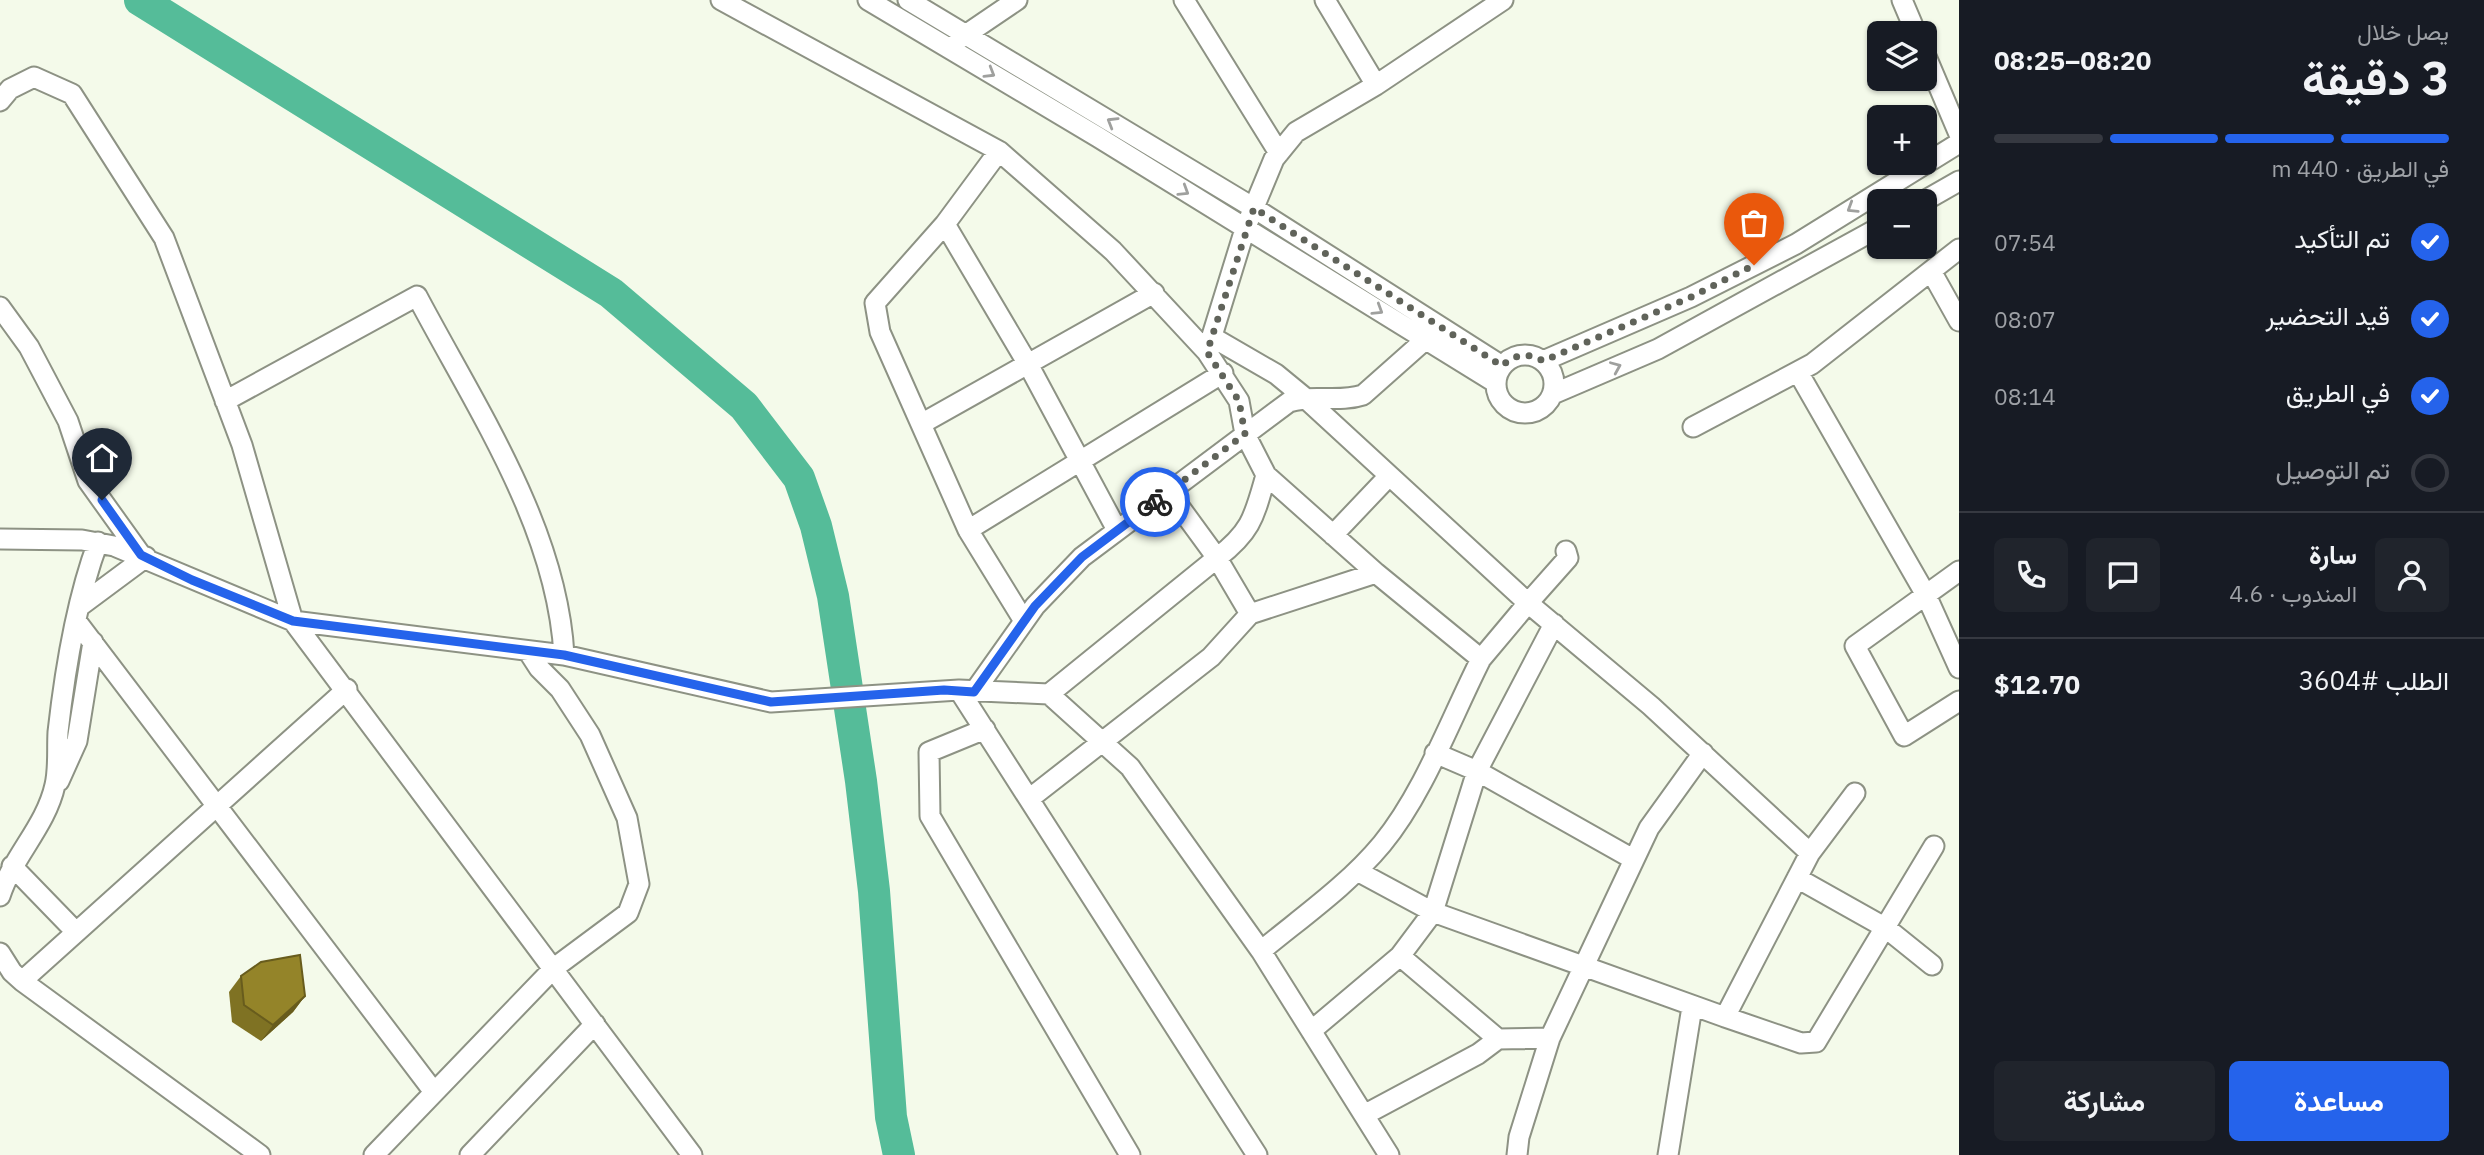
<!DOCTYPE html>
<html lang="ar">
<head>
<meta charset="utf-8">
<style>
	:root { --surface:#171b24; --page:#20242c; --text:#f1f3f6; --muted:#9ea1a6; --line:#363941; --accent:#2563eb }
	body { margin:0; font-family:"IBM Plex Sans",Vazirmatn,sans-serif; background:var(--page); color:var(--text); direction:rtl; height:100vh; display:flex; flex-direction:column; font-size:26px; white-space:nowrap }
	* { box-sizing:border-box; margin:0 }
	p { font-size:23px; color:var(--muted) }
	.icon { flex:none; width:38px; height:38px; fill:none; stroke:currentColor; stroke-width:2; stroke-linecap:round; stroke-linejoin:round }
	.map { position:relative; flex:1; overflow:hidden; direction:ltr }
	.details { display:flex; flex-direction:column; background:var(--surface); width:525px }
	.details>* { flex:none }
	.controls { position:absolute; left:1867px; top:21px; display:grid; gap:14px }
	.controls a { display:grid; place-items:center; width:70px; height:70px; border-radius:10px; background:var(--surface); box-shadow:0 2px 5px #0004; font-size:35px }
	.pin { position:absolute; display:grid; place-items:center; width:60px; height:60px; color:#fff; margin:-72px -30px; border-radius:50% 50% 50% 0; rotate:-45deg; box-shadow:0 0 7px #0007 }
	.pin .icon { rotate:45deg }
	.courier { position:absolute; display:grid; place-items:center; width:70px; height:70px; margin:-35px; border:5px solid #2563eb; border-radius:50%; background:#fff; color:#222; box-shadow:0 2px 9px #0007 }
	.head em { font-style:normal; font-weight:700 }
	.head div { display:flex; flex-direction:column-reverse }
	.head { display:flex; align-items:center; justify-content:space-between; height:119px; padding:0 35px }
	h1 { font-size:46px; font-weight:700; line-height:52px }
	.bar { display:grid; grid-template-columns:repeat(4,1fr); gap:10px 7px; align-content:center; height:84px; padding:0 35px }
	.bar i { height:9px; border-radius:5px; background:var(--line) }
	.bar .current { background:var(--accent) }
	.bar p { grid-column:span 4 }
	.line { display:flex; align-items:center; gap:18px; padding:0 35px; border-top:2px solid var(--line) }
	.line div { flex:1 }
	.round { display:grid; place-items:center; flex:none; width:74px; height:74px; border-radius:10px; background:var(--page) }
	ol { padding:0 35px; list-style:none }
	li { display:flex; align-items:center; gap:21px; height:77px }
	li p { margin-inline-start:auto }
	li .icon { padding:7px; border-radius:50%; background:var(--accent); color:#fff; stroke-width:4 }
	li:last-child { color:var(--muted) }
	li i { width:38px; height:38px; border:4px solid var(--line); border-radius:50% }
	.primary-button { display:flex; gap:14px; margin-top:auto; padding:14px 35px }
	.primary-button a { flex:1; height:80px; border-radius:10px; background:var(--accent); color:#fff; font-size:28px; font-weight:700; line-height:80px; text-align:center }
	.primary-button a+a { background:var(--page); color:var(--text) }
	main { display:flex; flex:1; min-height:0 }
	.map>svg:first-child { display:block }
</style>
</head>
<body>
<main>
<section class="details">
<div class="head"><div><h1>3 دقيقة</h1><p>يصل خلال</p></div><em>08:20–08:25</em></div>
<div class="bar"><i class="current"></i><i class="current"></i><i class="current"></i><i></i><p>في الطريق · 440 m</p></div>
<ol>
<li><svg class="icon" aria-label="check" viewBox="0 0 24 24"><path d="M5 12l5 5 9-10"/></svg>تم التأكيد<p>07:54</p></li>
<li><svg class="icon" aria-label="check" viewBox="0 0 24 24"><path d="M5 12l5 5 9-10"/></svg>قيد التحضير<p>08:07</p></li>
<li><svg class="icon" aria-label="check" viewBox="0 0 24 24"><path d="M5 12l5 5 9-10"/></svg>في الطريق<p>08:14</p></li>
<li><i></i>تم التوصيل</li>
</ol>
<div class="line" style="height:126px"><a class="round"><svg class="icon" aria-label="person" viewBox="0 0 24 24"><circle cx="12" cy="8" r="4"/><path d="M4 21q1-7 8-7t8 7"/></svg></a><div><b>سارة</b><p>المندوب · 4.6</p></div><a class="round"><svg class="icon" aria-label="chat" viewBox="0 0 24 24"><path d="M4 5h16v11H9l-5 4z"/></svg></a><a class="round"><svg class="icon" aria-label="phone" viewBox="0 0 24 24"><path d="M5 4h4l2 5-3 2q2 4 5 5l2-3 5 2v4C11 20 4 13 5 4z"/></svg></a></div>
<div class="line" style="height:91px"><div>الطلب #3604</div><b>$12.70</b></div>
<div class="primary-button"><a>مساعدة</a><a>مشاركة</a></div>
</section>
<div class="map">
<svg width="1959" height="1155" viewBox="0 0 1959 1155">
	<rect width="100%" height="100%" fill="#f4faea"/>
	<g fill="none" stroke-linecap="round" stroke-linejoin="round">
		<!-- river -->
		<path stroke="#55bc99" stroke-width="32" d="M140,0L611,293L744,406L799,478L816,526L833,596L861,781L874,891L891,1117L899,1155"/>
		<!-- street casing -->
		<g stroke="#8d9284" stroke-width="23">
			<path id="street" d="M721,0L999,151L1113,251L1207,352
				M868,0L1098,137L1496,383
				M908,0L1254,208L1502,366
				M1184,0L1279,153
				M1325,0L1376,85
				M1902,0L1916,33
				M958,40L1017,0
				M1925,54L1959,134
				M0,101L10,89L34,77L72,94L164,238L242,445L293,621L564,655L771,702L959,690L1049,694L1130,767L1261,951L1389,1155
				M999,151L945,224L1029,366L1117,530
				M1924,201L1959,181
				M945,224L875,303L880,332L968,530
				M1931,271L1959,321
				M0,307L29,347L68,421L88,481L141,555
				M1212,337L1276,374L1304,397L1528,603L1568,558L1566,551
				M1496 384a29 29 0 1 1 58 0a29 29 0 1 1-58 0Z
				M1543,361L1691,297L1796,244L1959,143
				M1798,372L1926,595L1959,668
				M1553,394L1658,349L1880,227
				M225,401L417,296C476,408 557,527 564,655
				M921,424L1154,293
				M1693,427L1812,364L1959,249
				M1266,475L1376,573
				M1333,535L1389,476
				M0,539L82,540L114,546L293,621L692,1155
				M1959,571L1855,646L1904,736L1959,701
				M80,606L146,557
				M1250,614L1376,573L1481,659L1528,603L1651,706L1810,853L1855,793
				M1024,621L968,530L1223,373
				M77,622L434,1092
				M959,690L1257,1155
				M974,692L1035,606L1082,557L1289,402C1313,394 1339,403 1363,395L1425,340
				M1049,694L1217,558L1168,491
				M985,729L929,752L930,816L1130,1155
				M1435,753L1477,771L1633,859
				M59,781L77,741L93,642
				M1029,799L1211,657L1250,614L1217,558C1252,531 1254,517 1266,475L1245,434L1239,401L1207,352L1245,229L1274,159L1296,132L1376,85L1503,0
				M12,866L76,932
				M1357,871L1433,912L1725,1017L1810,853
				M1797,878L1886,928L1932,965
				M0,896C13,856 46,826 55,785C59,768 57,750 58,732C65,669 76,601 98,542
				M1261,951C1302,917 1348,885 1382,844C1424,793 1451,718 1481,659
				M0,953L12,972L22,981L260,1155
				M1400,956L1498,1039
				M22,981L347,689
				M1725,1017L1801,1043L1816,1042L1934,846
				M1311,1031L1400,956L1433,912L1477,771L1554,624
				M1364,1115L1478,1054L1498,1039L1550,1038L1649,828L1703,753
				M374,1155L554,968L628,913L639,884L627,818L590,735L560,689L539,668L528,651
				M470,1155L595,1024
				M1517,1155L1519,1137L1550,1038
				M1668,1155L1692,1007"/>
		</g>
		<!-- street -->
		<use href="#street" stroke="#fff" stroke-width="19"/>
	</g>
	<!-- wall -->
	<path fill="#7f7223" d="M241,976L305,996L293,1012L261,1041L232,1022L229,992Z"/>
	<!-- shaded-wall -->
	<path fill="#685c1d" d="M305,996L293,1012L261,1041L273,1025Z"/>
	<!-- building -->
	<path fill="#948429" stroke="#685c1d" stroke-width="2" d="M300,955L305,996L273,1025L244,1005L241,976L261,962Z"/>
	<!-- one-way arrows -->
	<defs><path id="oneway-chevron" d="M-2-3.5L2.5 0L-2 3.5" fill="none" stroke-width="1.6" stroke-linecap="round" stroke-linejoin="round" transform="scale(1.75)"/></defs>
	<g stroke="#9fa09e">
		<use href="#oneway-chevron" transform="translate(990 73) rotate(31)"/>
		<use href="#oneway-chevron" transform="translate(1112 122) rotate(-149)"/>
		<use href="#oneway-chevron" transform="translate(1184 191) rotate(32)"/>
		<use href="#oneway-chevron" transform="translate(1852 208) rotate(148)"/>
		<use href="#oneway-chevron" transform="translate(1378 310) rotate(32)"/>
		<use href="#oneway-chevron" transform="translate(1616 367) rotate(-23)"/>
	</g>
	<g fill="none" stroke-linecap="round" stroke-linejoin="round">
		<!-- done -->
		<path stroke="#60635a" stroke-width="7" stroke-dasharray="0 12.6" d="M1155,502L1245,434L1239,401L1207,352L1254,208L1502,366C1515,354 1528,352 1543,361L1691,297L1754,265"/>
		<!-- route -->
		<path stroke="#2563eb" stroke-width="9" d="M102,500L141,555L192,580L293,621L564,655L771,702L944,690L974,692L1035,606L1082,557L1155,502"/>
	</g>
</svg>
<div class="controls">
<a><svg class="icon" aria-label="layers" viewBox="0 0 24 24"><path d="M12 4l9 5-9 5-9-5zM3 14l9 5 9-5"/></svg></a>
<a>+</a>
<a>−</a>
</div>
<div class="pin" style="left:1754px;top:265px;background:#ea580c"><svg class="icon" aria-label="bag" viewBox="0 0 24 24"><path d="M5 8h14l-1 12H6zM9 8a3 3 0 0 1 6 0"/></svg></div>
<div class="pin" style="left:102px;top:500px;background:#1f2937"><svg class="icon" aria-label="home" viewBox="0 0 24 24"><path d="M3 11l9-7 9 7M6 9v11h12V9"/></svg></div>
<div class="courier" style="left:1155px;top:502px"><svg class="icon" aria-label="bike" viewBox="0 0 24 24"><circle cx="6" cy="16" r="4"/><circle cx="18" cy="16" r="4"/><path d="M6 16l4-8h5l3 8M10 8l3 8H6M13 5h3"/></svg></div>
</div>
</main>
</body>
</html>
